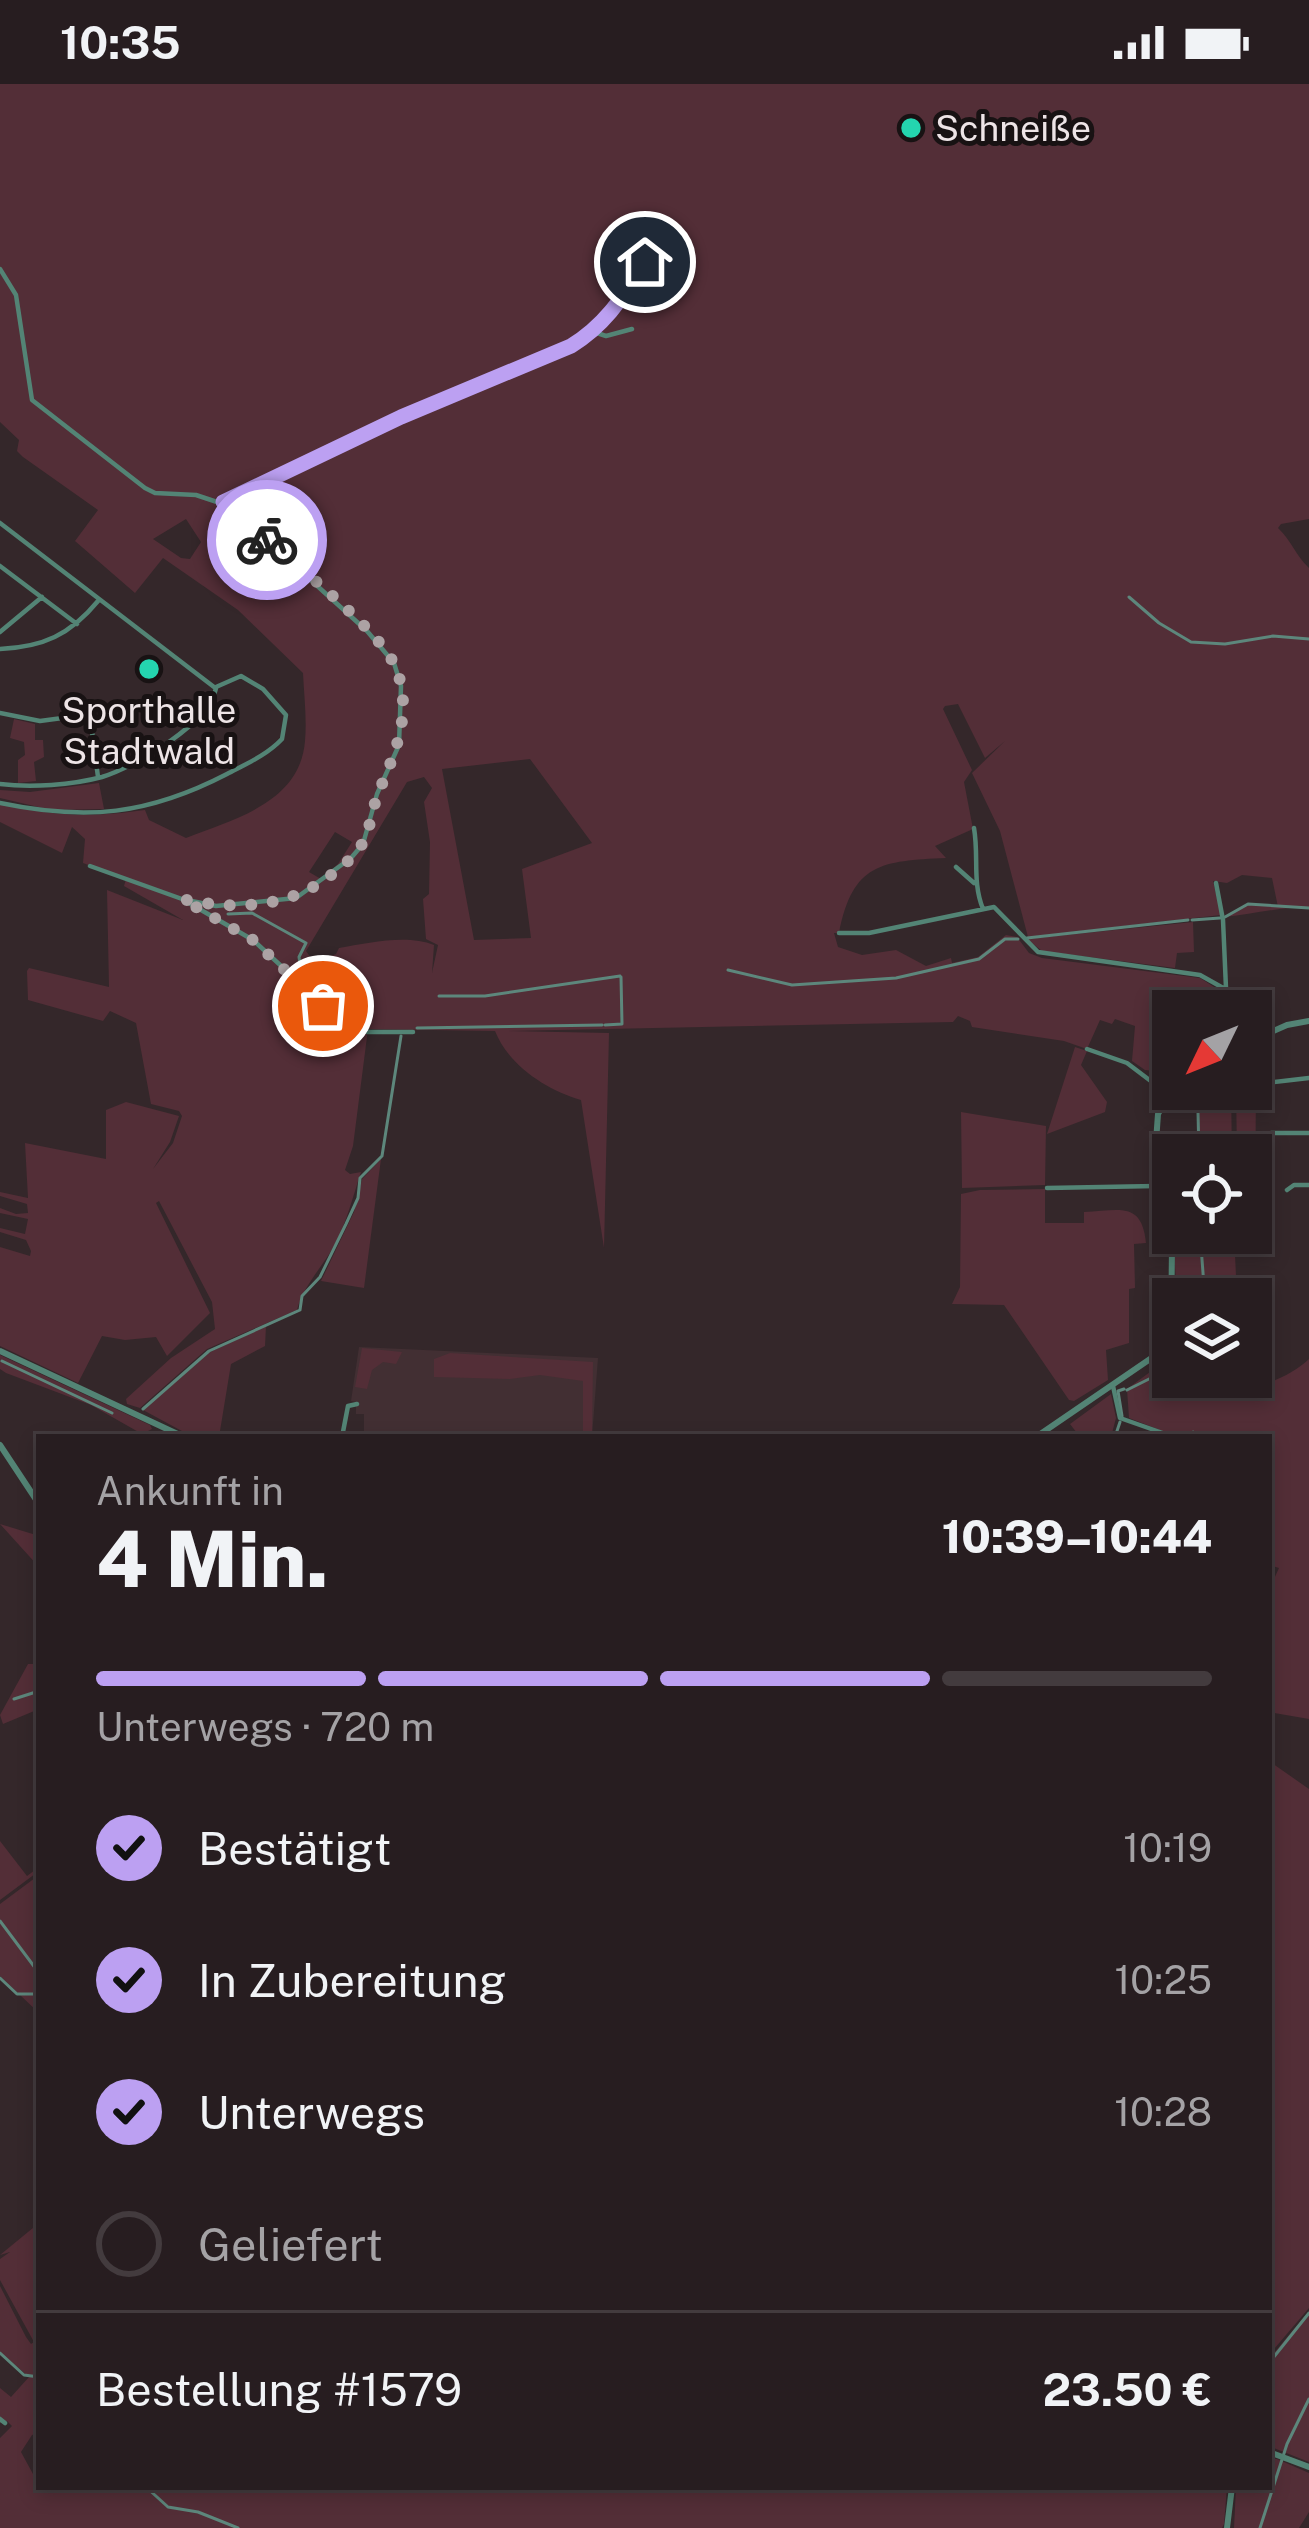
<!DOCTYPE html>
<html lang="de">
<head>
<meta charset="utf-8">
<style>
	:root { --surface:#271d20; --page:#2f2629; --text:#f1f3f6; --muted:#a4a2a5; --line:#433b3e; --accent:#bca0f2 }
	body { margin:0; font-family:"Public Sans",sans-serif; background:var(--page); color:var(--text); height:100vh; display:flex; flex-direction:column; font-size:45px; white-space:nowrap }
	* { box-sizing:border-box; margin:0 }
	p { font-size:39px; color:var(--muted) }
	.icon { flex:none; width:66px; height:66px; fill:none; stroke:currentColor; stroke-width:2; stroke-linecap:round; stroke-linejoin:round }
	.map { position:relative; flex:1; overflow:hidden }
	.details { position:absolute; left:36px; top:1350px; width:1236px; height:1056px; display:flex; flex-direction:column; background:var(--surface); border-radius:0px; box-shadow:0 6px 18px #0003,0 0 0 3px var(--line) }
	.details>* { flex:none }
	.needle { width:78px; rotate:227deg }
	.tools { position:absolute; left:1152px; top:906px; display:grid; gap:24px }
	.tools a { display:grid; place-items:center; width:120px; height:120px; border-radius:0px; background:var(--surface); box-shadow:0 6px 18px #0003,0 0 0 3px var(--line); font-size:60px }
	.pin { position:absolute; display:grid; place-items:center; width:102px; height:102px; color:#fff; margin:-51px; border:6px solid #fff; border-radius:50%; box-shadow:0 3px 12px #0007 }
	.courier { position:absolute; display:grid; place-items:center; width:120px; height:120px; margin:-60px; border:9px solid #bca0f2; border-radius:50%; background:#fff; color:#222; box-shadow:0 3px 15px #0007 }
	.headline em { font-style:normal; font-weight:800 }
	.headline div { display:flex; flex-direction:column-reverse }
	.headline { display:flex; align-items:center; justify-content:space-between; height:204px; padding:0 60px }
	h1 { font-size:78px; font-weight:800; line-height:90px }
	.bar { display:grid; grid-template-columns:repeat(4,1fr); gap:18px 12px; align-content:center; height:144px; padding:0 60px }
	.bar i { height:15px; border-radius:9px; background:var(--line) }
	.bar .active { background:var(--accent) }
	.bar p { grid-column:span 4 }
	.line { display:flex; align-items:center; gap:30px; padding:0 60px; border-top:3px solid var(--line) }
	.line div { flex:1 }
	ol { padding:0 60px; list-style:none }
	li { display:flex; align-items:center; gap:36px; height:132px }
	li p { margin-inline-start:auto }
	li .icon { padding:12px; border-radius:50%; background:var(--accent); color:#111; stroke-width:4 }
	li:last-child { color:var(--muted) }
	li i { width:66px; height:66px; border:6px solid var(--line); border-radius:50% }
	.status { display:flex; justify-content:space-between; align-items:center; height:84px; padding:0 60px; background:var(--surface); direction:ltr }
	.status svg { height:33px; fill:currentColor }
	.map>svg:first-child { display:block }
</style>
</head>
<body>
<div class="status"><b>10:35</b><svg viewBox="0 0 49 12"><path d="M0 12V9h3v3zM5 12V6h3v6zM10 12V3h3v9zM15 12V0h3v12zM26 1h20v11H26zM47 4h2v5h-2z"/></svg></div>
<div class="map">
<svg width="1309" height="2444" viewBox="0 0 1309 2444">
	<rect width="100%" height="100%" fill="#34272a"/>
	<!-- built -->
	<path fill="#422f33" d="M359,1263L598,1274L592,1353H364V1330H356V1318L351,1317Z"/>
	<!-- green -->
	<path fill="#532e37" fill-rule="evenodd" d="M0,0H1309V435L1281,440L1278,444C1292,457 1295,471 1309,484V823C1280,823 1254,830 1224,833L1248,820L1278,823L1272,794L1242,791L1227,799L1213,797L1221,831L1028,853L1000,747L972,689L1005,657L985,674L958,620L945,622L943,625L972,686L964,698L973,745L935,762L946,774C881,777 853,779 839,849H834L838,863L862,871L896,866L926,882L951,874L952,879L978,873L1006,851L1017,853L1029,869L1042,874L1200,894L1222,908V927H1173V989L1145,986L1132,977L1135,942L1115,935L1112,940L1100,936L1087,965L1064,957L972,943L970,937L958,932L953,938L504,947L609,949L604,1164L581,1016C547,1006 509,982 495,947L368,945L353,1062L345,1086L350,1090L361,1088C353,1112 347,1137 335,1160C322,1184 303,1202 297,1226L207,1265L140,1324L127,1320L126,1315L171,1274L215,1245L212,1218L159,1117L156,1119L210,1229L167,1272L156,1253L125,1256L102,1252L78,1299L0,1262V1163L30,1172L31,1167L26,1156L0,1148V1144L25,1150L28,1135L0,1129V1124L16,1130L28,1129L27,1120L0,1112V1108L28,1114L25,1059L106,1075V1026L126,1018L179,1032L170,1058L153,1085L173,1059L182,1032L179,1027L151,1020L136,939L110,927L103,937L28,916L27,887L29,884L109,903L107,806L183,836L124,802L126,795L83,779L85,755L72,743L62,769L0,738V720C54,732 89,734 145,726L149,736L186,754C234,735 300,719 305,657C307,635 304,611 303,589L238,526L163,474L135,509L75,457L98,426L23,373L17,367L19,356L0,338ZM186,435L201,458L190,475L181,474L153,455ZM530,675L592,759L522,785L531,854L474,856L442,685ZM424,693L432,704L424,718L430,758L429,810L423,815L426,855L438,861L432,889L434,861C407,850 368,859 339,864L336,870L324,875L311,874L306,867L407,698ZM335,748L352,758L338,780L321,795L309,788Z
		M14,635L35,640V656H43L44,673L34,678L36,697L18,699V676L25,671L24,658L10,654Z
		M99,699L104,725L51,726L0,714V706L30,708Z
		M1193,838L1194,868L1177,869L1175,884L1042,867L1027,855Z
		M1075,963L1087,967L1081,981L1107,1018L1105,1028L1047,1050Z
		M1251,995H1256L1255,1143H1251V1071H1237L1236,1005H1251Z
		M1204,1005H1231L1232,1071H1199L1198,1025Z
		M961,1028L1046,1042L1045,1101L962,1104Z
		M381,1075L364,1204L321,1197L354,1128L362,1095Z
		M1045,1105V1139H1084V1128C1118,1127 1142,1116 1146,1159L1134,1160L1135,1204L1129,1205V1259L1106,1266L1108,1296L1074,1317L1069,1316L1004,1221L952,1220L960,1203L961,1110L980,1106Z
		M1173,1149H1234L1236,1192L1231,1215H1177Z
		M266,1242L265,1262L231,1280L219,1353H193L143,1326L210,1268Z
		M362,1264L402,1268L396,1280L383,1278L372,1286L367,1305L355,1303Z
		M450,1269L593,1278L592,1353H583V1297L540,1291L510,1295L434,1293V1275Z
		M0,1271L150,1341L152,1345L142,1350L91,1321L6,1289L0,1285Z
		M1173,1271V1293H1240L1246,1301C1268,1303 1294,1289 1309,1275V1635L1269,1628V1506L1279,1484L1269,1481V1353H1192L1194,1348L1178,1353L1129,1334L1127,1305Z
		M1111,1310L1116,1334L1111,1353H1080L1070,1340Z
		M0,1440L36,1451L39,1446V1483Z
		M28,1580H39V1625L3,1640L0,1631Z
		M1269,1677L1309,1705V2224L1269,2271Z
		M0,1757L27,1792L39,1783V1787L0,1816Z
		M39,1791V1929L0,1892V1820Z
		M39,2139V2349L32,2351L21,2368L33,2390L39,2384V2403H1227L1224,2440L1222,2444H0V2354L12,2342L7,2337L0,2339V2304L11,2313L29,2293L0,2268V2202L26,2253L31,2260L34,2258L0,2196V2175L10,2168L0,2171Z
		M1309,2227V2378L1269,2362V2275Z
		M1269,2375H1277L1309,2389V2428L1299,2444H1234L1236,2403H1269Z"/>
	<g fill="none" stroke-linecap="round" stroke-linejoin="round">
		<!-- stream -->
		<path stroke="#5d877c" stroke-width="3" d="M1129,513L1159,539L1191,558L1225,560L1273,552L1309,555
			M228,830L252,829L306,859L299,873L303,900
			M1225,833L1248,820L1309,824
			M1192,836L1220,834
			M1027,854L1188,836
			M728,886L792,901L896,894L979,875L1005,855H1018
			M362,912L368,943
			M439,912H485L620,892
			M605,941L622,940L621,893
			M417,944L602,941
			M1199,1071L1198,1028L1205,1005
			M1200,1149L1205,1215
			M2,1277L112,1329
			M1127,1306L1173,1283
			M143,1325L209,1267L300,1226L302,1212L320,1193L346,1140L358,1114L360,1094L382,1072L401,952
			M1122,1332L1118,1307L1124,1305
			M1115,1353L1120,1338
			M14,1615L39,1607
			M0,1837L39,1889
			M0,1894L17,1910H39
			M0,2269L24,2291L39,2293
			M1269,2279L1309,2229
			M146,2403L168,2423L198,2428L238,2444
			M1260,2444L1287,2360L1309,2315"/>
		<!-- minor -->
		<path stroke="#538475" stroke-width="4.5" d="M0,185L16,211L32,316L145,404L155,409L196,411L229,422L367,547L394,579L401,602L399,661L377,710L363,760L351,774L296,814L216,822L182,815
			M597,249L606,252L632,245
			M223,418L401,333L571,262C607,240 622,212 645,178
			M0,439L214,603
			M0,482L77,540
			M0,548L42,513
			M0,565C43,563 70,551 98,517
			M0,629L40,637L85,631L91,640L98,693
			M0,700C31,704 72,701 102,693C135,683 210,639 216,604
			M0,719C86,737 148,731 227,690C246,680 267,671 282,655L286,631L263,605L241,592L216,603
			M974,744C979,773 972,798 983,825
			M90,782L182,815L253,856L343,939L367,948H413
			M956,783L974,799
			M1216,799L1223,836L1227,927
			M839,849H869L994,823L1038,868L1200,891L1225,905
			M1087,965L1127,979L1160,1004L1178,1011
			M1266,999L1309,994
			M1271,1049H1309
			M1047,1104L1156,1102
			M1287,1106L1294,1101H1309
			M1113,1302L1120,1334L1174,1353
			M342,1353L348,1322L357,1320
			M1188,1353L1193,1349
			M0,2335L5,2339"/>
		<!-- tertiary -->
		<path stroke="#538475" stroke-width="6" d="M1251,957L1287,941L1309,937
			M0,1267L184,1353
			M1036,1353L1153,1273L1171,1247L1172,1163L1154,1086L1158,1030L1165,1018L1194,1005
			M0,1361L39,1420
			M1269,2368L1309,2383
			M1227,2444L1232,2403"/>
	</g>
	<g fill="none" stroke-linecap="round" stroke-linejoin="round">
		<!-- done -->
		<path stroke="#aca2a4" stroke-width="12" stroke-dasharray="0 21.6" d="M267,456C299,484 381,547 396,584C413,628 396,667 379,707C372,724 371,744 362,760C355,773 341,783 330,792C286,825 234,826 182,815L253,856L323,922"/>
		<!-- route -->
		<path stroke="#bca0f2" stroke-width="15" d="M267,456L223,418L401,333L571,262C607,240 623,212 645,178"/>
	</g>
	<!-- markers -->
	<g fill="#24d5af" stroke="#181213" stroke-width="4.5">
		<circle cx="911" cy="44" r="12"/>
		<circle cx="149" cy="585" r="12"/>
	</g>
	<g text-anchor="middle" dominant-baseline="central" stroke-width="10" stroke-linejoin="round" paint-order="stroke">
		<!-- poi labels -->
		<g font-size="36" fill="#ede4e6" stroke="#181213" text-anchor="start">
			<text x="935" y="44">Schneiße</text>
			<text x="149" y="626" text-anchor="middle">Sporthalle<tspan x="149" dy="41">Stadtwald</tspan></text>
		</g>
	</g>
</svg>
<div class="tools">
<a><svg class="needle" viewBox="-14 -14 28 28"><path d="M0-13l5 13h-10z" fill="#e53935"/><path d="M0 13l5-13h-10z" fill="#a4a2a5"/></svg></a>
<a><svg class="icon" aria-label="locate" viewBox="0 0 24 24"><circle cx="12" cy="12" r="6"/><path d="M12 2v4M12 18v4M2 12h4M18 12h4"/></svg></a>
<a><svg class="icon" aria-label="layers" viewBox="0 0 24 24"><path d="M12 4l9 5-9 5-9-5zM3 14l9 5 9-5"/></svg></a>
</div>
<div class="pin" style="left:323px;top:922px;background:#ea580c"><svg class="icon" aria-label="bag" viewBox="0 0 24 24"><path d="M5 8h14l-1 12H6zM9 8a3 3 0 0 1 6 0"/></svg></div>
<div class="pin" style="left:645px;top:178px;background:#1f2937"><svg class="icon" aria-label="home" viewBox="0 0 24 24"><path d="M3 11l9-7 9 7M6 9v11h12V9"/></svg></div>
<div class="courier" style="left:267px;top:456px"><svg class="icon" aria-label="bike" viewBox="0 0 24 24"><circle cx="6" cy="16" r="4"/><circle cx="18" cy="16" r="4"/><path d="M6 16l4-8h5l3 8M10 8l3 8H6M13 5h3"/></svg></div>
<section class="details">
<div class="headline"><div><h1>4 Min.</h1><p>Ankunft in</p></div><em>10:39–10:44</em></div>
<div class="bar"><i class="active"></i><i class="active"></i><i class="active"></i><i></i><p>Unterwegs · 720 m</p></div>
<ol>
<li><svg class="icon" aria-label="check" viewBox="0 0 24 24"><path d="M5 12l5 5 9-10"/></svg>Bestätigt<p>10:19</p></li>
<li><svg class="icon" aria-label="check" viewBox="0 0 24 24"><path d="M5 12l5 5 9-10"/></svg>In Zubereitung<p>10:25</p></li>
<li><svg class="icon" aria-label="check" viewBox="0 0 24 24"><path d="M5 12l5 5 9-10"/></svg>Unterwegs<p>10:28</p></li>
<li><i></i>Geliefert</li>
</ol>
<div class="line" style="height:156px"><div>Bestellung #1579</div><b>23.50 €</b></div>
</section>
</div>
</body>
</html>
